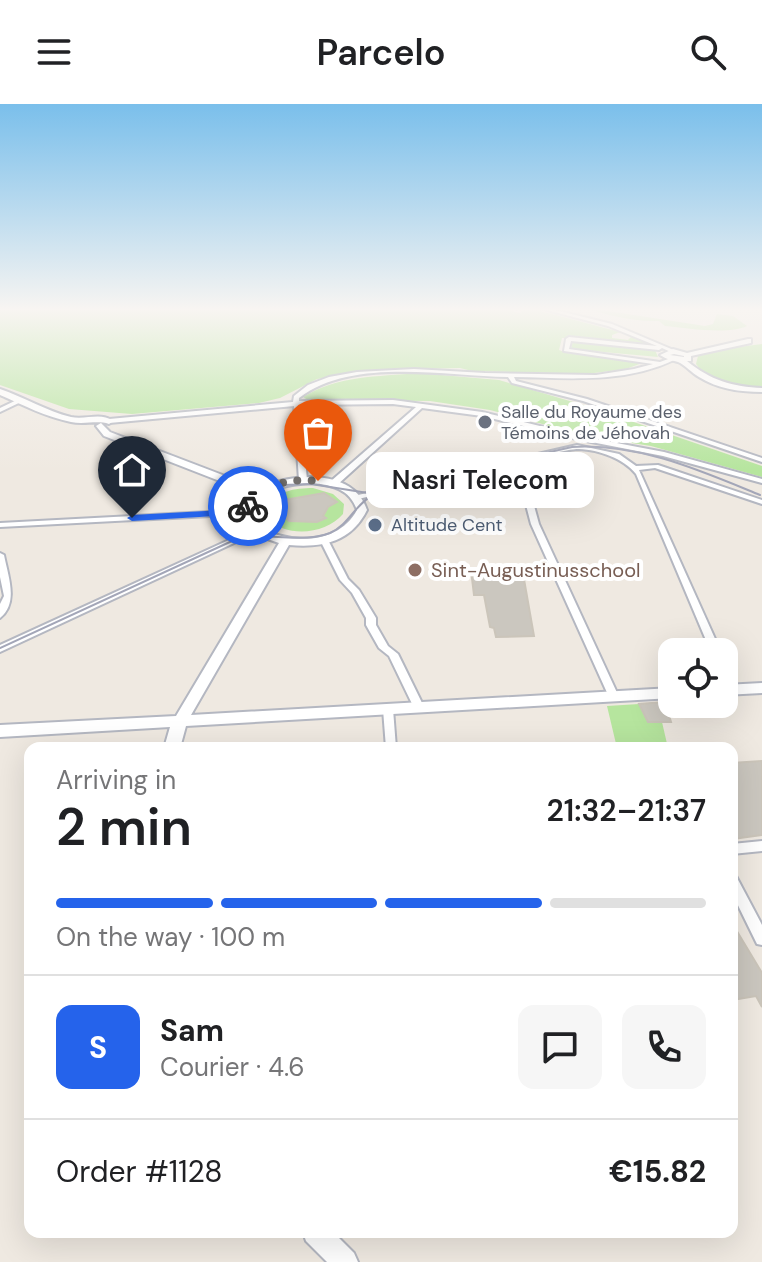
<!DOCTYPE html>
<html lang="en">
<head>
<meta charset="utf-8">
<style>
	:root { --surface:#fff; --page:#f6f6f6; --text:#202124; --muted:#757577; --line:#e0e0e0; --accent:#2563eb }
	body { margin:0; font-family:"DM Sans",sans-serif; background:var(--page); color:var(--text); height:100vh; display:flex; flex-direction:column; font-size:30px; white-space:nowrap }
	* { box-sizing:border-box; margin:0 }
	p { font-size:26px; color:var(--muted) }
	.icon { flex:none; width:44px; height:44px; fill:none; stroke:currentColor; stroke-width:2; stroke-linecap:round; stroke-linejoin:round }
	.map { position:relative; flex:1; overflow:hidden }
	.panel { position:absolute; left:24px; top:638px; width:714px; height:496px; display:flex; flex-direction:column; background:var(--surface); border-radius:16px; box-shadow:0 8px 32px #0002 }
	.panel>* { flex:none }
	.controls { position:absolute; left:658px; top:534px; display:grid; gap:16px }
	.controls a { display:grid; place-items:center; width:80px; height:80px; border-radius:16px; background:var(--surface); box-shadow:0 8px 32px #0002; font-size:40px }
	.pin { position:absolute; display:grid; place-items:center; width:68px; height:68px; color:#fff; margin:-82px -34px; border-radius:50% 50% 50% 0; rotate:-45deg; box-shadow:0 0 8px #0007 }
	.pin .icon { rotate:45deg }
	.courier { position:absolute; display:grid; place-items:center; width:80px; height:80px; margin:-40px; border:6px solid #2563eb; border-radius:50%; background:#fff; color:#222; box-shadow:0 2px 10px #0007 }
	.bubble { position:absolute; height:56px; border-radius:16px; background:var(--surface); box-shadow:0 8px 32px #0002; font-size:26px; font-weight:600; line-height:56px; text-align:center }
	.summary em { font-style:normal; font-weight:600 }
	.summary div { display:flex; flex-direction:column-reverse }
	.summary { display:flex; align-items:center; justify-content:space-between; height:136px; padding:0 32px }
	h1 { font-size:52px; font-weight:600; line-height:60px }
	.bar { display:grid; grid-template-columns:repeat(4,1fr); gap:12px 8px; align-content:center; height:96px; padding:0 32px }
	.bar i { height:10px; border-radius:6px; background:var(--line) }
	.bar .current { background:var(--accent) }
	.bar p { grid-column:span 4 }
	.line { display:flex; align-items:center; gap:20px; padding:0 32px; border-top:2px solid var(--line) }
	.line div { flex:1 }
	.round { display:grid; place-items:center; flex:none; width:84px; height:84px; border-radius:16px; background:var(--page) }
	header { display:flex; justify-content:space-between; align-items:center; height:104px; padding:0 32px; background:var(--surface); font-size:36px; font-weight:600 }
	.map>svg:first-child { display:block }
</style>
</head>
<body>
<header><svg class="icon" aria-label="menu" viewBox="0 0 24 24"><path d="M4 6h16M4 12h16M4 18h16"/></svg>Parcelo<svg class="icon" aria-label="search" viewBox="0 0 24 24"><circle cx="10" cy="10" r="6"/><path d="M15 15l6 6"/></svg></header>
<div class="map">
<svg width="762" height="1158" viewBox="0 0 762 1158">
	<rect width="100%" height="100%" fill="#efe9e1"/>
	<!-- green -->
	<path fill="#b6e59e" d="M0,205H512L511,207L520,209L524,205H533L620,228L612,231V234L628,236L632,232L650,241L562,234L559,246L567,249L642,259L626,265L586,270L472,267L460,264L375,266L317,275L280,294L259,299L132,310L69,305L0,281Z
		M587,205H595L705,222L713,220L717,210L733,212L747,222C727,231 688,224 665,222L659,217C631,218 607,210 587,205Z
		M573,237L655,246L658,253L571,245Z
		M762,240V284C737,283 711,281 696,260L698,252L707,247Z
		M418,269L499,276L590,303L762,362V373L651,342L587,332L490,306L430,297L308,296L303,293C339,271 377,273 418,269Z
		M313,384L333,390L344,400L343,410C325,431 286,434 267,414L265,404C275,387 295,384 313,384Z
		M639,600L648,618H662L668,644H617L607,602Z"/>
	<!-- building -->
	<path fill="#cbc7bf" stroke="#cbc5ba" stroke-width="2" d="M324,389L337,398L328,403L323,412L326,414L317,418L289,417L280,409L285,396Z
		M522,464L534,532L496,533L494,524L490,523L484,491H474L471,466Z
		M665,598L671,618H648L639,600Z
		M762,657V731L732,735V659Z
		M732,819L762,869V903L756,892L732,896Z"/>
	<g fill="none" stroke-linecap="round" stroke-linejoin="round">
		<!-- street casing -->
		<g stroke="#b4b7c1" stroke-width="4">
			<path id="street" d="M543,205H551L612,220L676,247L673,249L662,244L659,246L571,237L569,245L660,258L671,254L674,256C624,280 567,274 514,273L516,277L587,295L762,354V358L583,297L512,279L508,273C445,272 352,253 299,294V297L393,296L482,308L585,333L664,348L762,375V379L663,352L581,336L482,312L422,304L337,381H331V377L416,303L393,300L300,301L307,376L303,378L299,376L294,302L109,319L106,317L109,315L293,298L294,292L308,281L329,273L357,268L414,265L485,269L596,271L634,265L653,260L564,247L566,235L569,233L657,242L608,222Z
				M21,294L24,296L23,297L0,308V304Z
				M577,341L619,350L636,362L658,361L762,396V400L655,364L639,366L721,548H711L636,370C623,354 599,346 579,345C566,345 536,354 522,358L539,420L619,593L614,597L609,593L531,420L515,359L358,395L354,393L358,391Z
				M246,406H249V410L0,423V419Z
				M253,425H259L260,427L0,548V541Z
				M321,434H324L328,436L348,475L359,486L376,514V521L388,542L398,550L424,603L423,606H415L389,552L379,544L366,521V514L352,489L340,476L320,436Z
				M0,449L4,451C8,472 19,499 0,514V500L4,492L0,473Z
				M724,562L727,563L739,586L738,589H730C725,579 724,572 724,562Z
				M388,601L392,602L393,605L396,644H386L383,605L384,602Z
				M762,737V747L732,750V740Z
				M732,770L736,772L762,821V841L757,840L732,789Z"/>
		</g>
		<!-- secondary casing -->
		<g stroke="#b4b7c1" stroke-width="4">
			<path id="secondary" d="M748,235H751V239L691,252V257H687C710,276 733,283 762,284V288C740,288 718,285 699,273C692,269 685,261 678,258C671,256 666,255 660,251L673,245L687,249ZM674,250L684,252V253L670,251Z
				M0,285C24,293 46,307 71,313C86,316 101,308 113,317L109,320C97,316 84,321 71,318C46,313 23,301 0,291Z
				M101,319L110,328L259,385C291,368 354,364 367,406C351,438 323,444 289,441L191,611L672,584V594L186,622L180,644H164L170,623L0,633V621L176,612L279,439L256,431L243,420L242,403L253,390L104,332L96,322ZM312,379C332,381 350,385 357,406C337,443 284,441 253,419L252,403C267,384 289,380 312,379Z
				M762,579V589L724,591V581Z
				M303,1128H333L354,1149L358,1158H327L306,1137Z"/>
		</g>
		<!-- street -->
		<use href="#street" fill="#fff" fill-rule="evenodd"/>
		<!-- secondary -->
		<use href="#secondary" fill="#fff" fill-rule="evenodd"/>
		<!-- tram -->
		<path stroke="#a3a6b8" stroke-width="2" d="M240,436C269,427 301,440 330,429C349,421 355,400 373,391
			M0,544L245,431L254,421L257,399L284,381L311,380L368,389L572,343C639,339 699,366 760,391"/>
	</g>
	<!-- sky -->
	<linearGradient id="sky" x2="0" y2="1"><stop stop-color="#7abfeb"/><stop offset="0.56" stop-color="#f8f5f2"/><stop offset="1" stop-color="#f8f5f2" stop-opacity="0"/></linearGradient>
	<rect width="762" height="367" fill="url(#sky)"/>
	<!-- route -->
	<path fill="#2563eb" d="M244,400L253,402L250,410L132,417L127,414L132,411L242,405Z"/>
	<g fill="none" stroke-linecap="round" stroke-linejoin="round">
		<!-- done -->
		<path stroke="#726f6d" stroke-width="8" stroke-dasharray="0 14.4" d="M248,402C262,379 293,374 318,377"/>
	</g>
	<!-- markers -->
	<circle fill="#6b7280" stroke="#fff" stroke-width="3" cx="485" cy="318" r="8"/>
	<circle fill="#5c6f8a" stroke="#fff" stroke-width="3" cx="375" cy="421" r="8"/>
	<circle fill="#8d6e63" stroke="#fff" stroke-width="3" cx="415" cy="466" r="8"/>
	<g text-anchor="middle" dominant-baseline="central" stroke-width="8" stroke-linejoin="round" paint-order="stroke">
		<!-- far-worship labels -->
		<g font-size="18" fill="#5b616d" stroke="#fff" text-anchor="start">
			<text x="501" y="308">Salle du Royaume des<tspan x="501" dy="21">Témoins de Jéhovah</tspan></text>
		</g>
		<!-- far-service labels -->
		<g font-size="18" fill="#4e5e75" stroke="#fff" text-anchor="start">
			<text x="391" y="421">Altitude Cent</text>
		</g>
		<!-- education labels -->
		<g font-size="20" fill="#785e54" stroke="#fff" text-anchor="start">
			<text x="431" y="466">Sint-Augustinusschool</text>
		</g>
	</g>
</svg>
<div class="controls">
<a><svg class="icon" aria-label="locate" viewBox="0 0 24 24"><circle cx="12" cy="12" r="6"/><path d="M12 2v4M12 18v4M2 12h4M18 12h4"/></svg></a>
</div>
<div class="pin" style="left:318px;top:377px;background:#ea580c"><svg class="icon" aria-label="bag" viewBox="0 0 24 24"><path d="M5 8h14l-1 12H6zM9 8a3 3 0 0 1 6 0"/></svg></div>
<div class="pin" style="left:132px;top:414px;background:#1f2937"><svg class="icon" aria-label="home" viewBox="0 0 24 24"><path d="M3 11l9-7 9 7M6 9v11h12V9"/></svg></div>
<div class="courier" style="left:248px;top:402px"><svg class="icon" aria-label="bike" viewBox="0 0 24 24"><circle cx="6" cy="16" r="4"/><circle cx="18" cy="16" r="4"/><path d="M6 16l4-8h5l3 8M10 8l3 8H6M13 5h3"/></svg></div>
<div class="bubble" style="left:366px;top:348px;width:228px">Nasri Telecom</div>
<section class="panel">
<div class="summary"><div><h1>2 min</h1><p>Arriving in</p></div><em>21:32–21:37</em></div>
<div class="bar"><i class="current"></i><i class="current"></i><i class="current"></i><i></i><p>On the way · 100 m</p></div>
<div class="line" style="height:144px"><b class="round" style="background:var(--accent);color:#fff">S</b><div><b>Sam</b><p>Courier · 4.6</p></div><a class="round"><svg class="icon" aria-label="chat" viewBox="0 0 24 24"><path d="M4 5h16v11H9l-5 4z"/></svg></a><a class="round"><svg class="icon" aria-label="phone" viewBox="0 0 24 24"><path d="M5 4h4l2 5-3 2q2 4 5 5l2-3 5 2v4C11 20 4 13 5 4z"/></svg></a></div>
<div class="line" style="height:104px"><div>Order #1128</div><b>€15.82</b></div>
</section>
</div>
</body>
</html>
